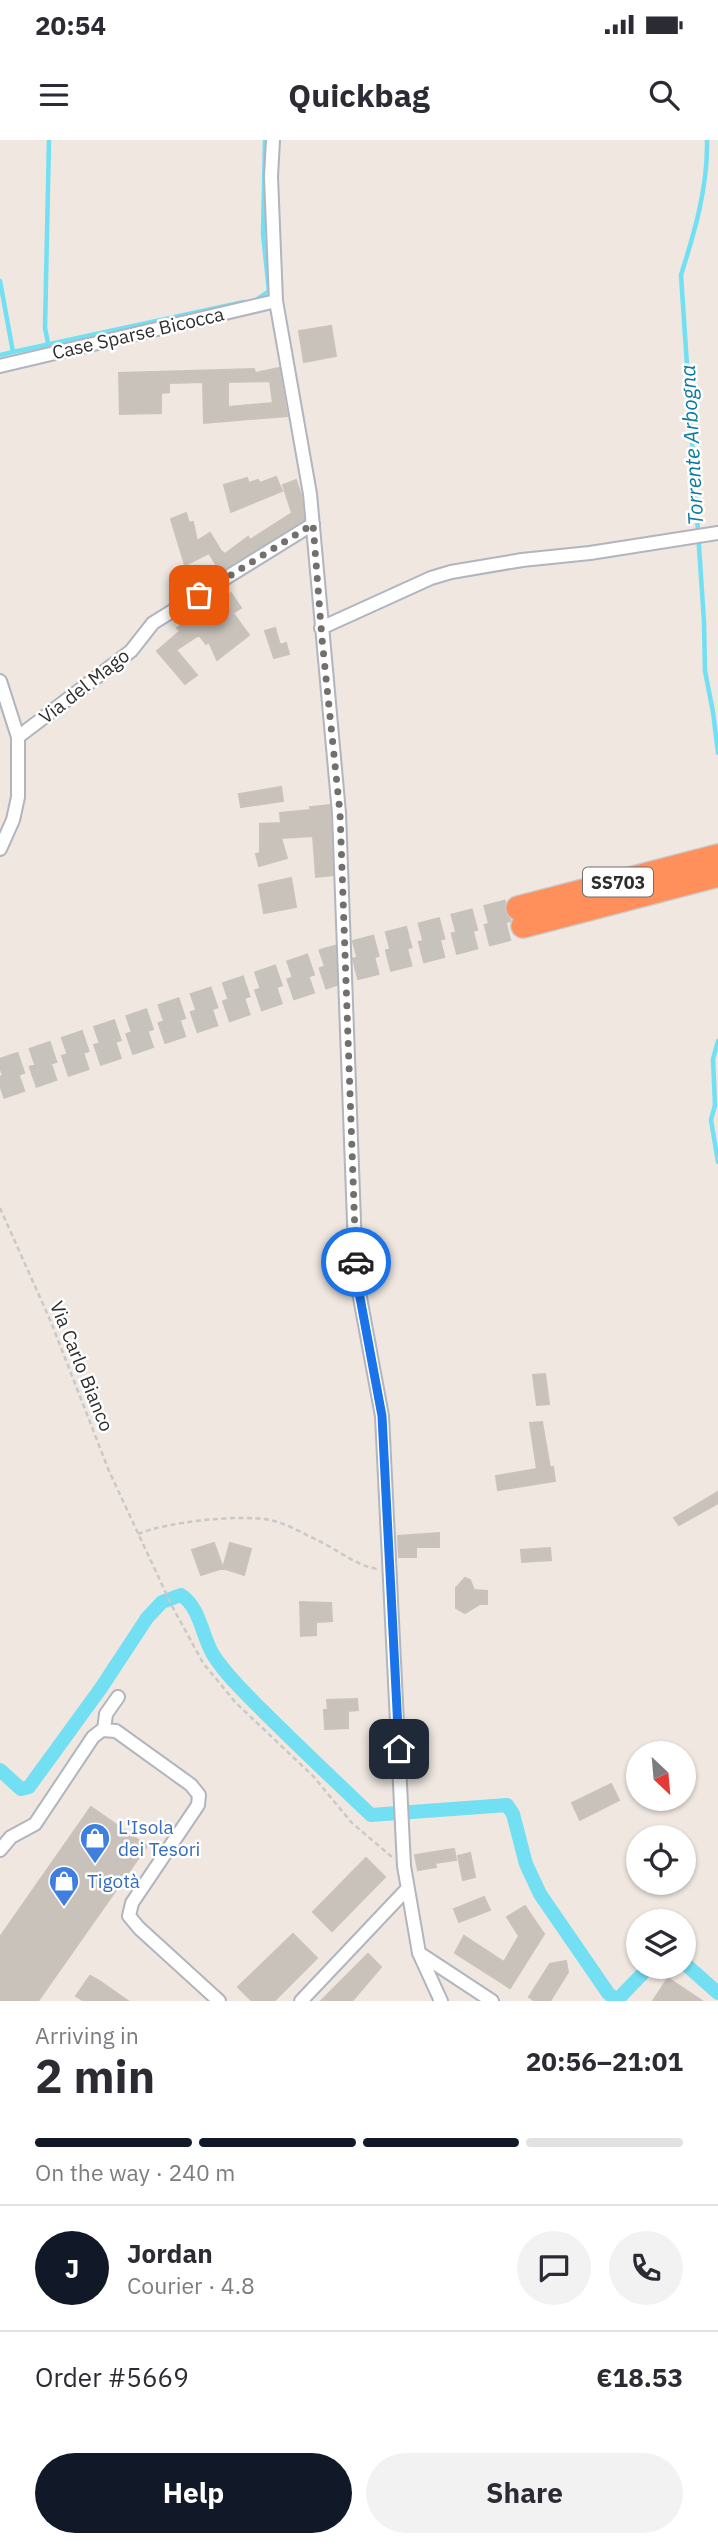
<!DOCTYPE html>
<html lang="en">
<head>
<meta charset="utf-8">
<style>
	:root { --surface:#fff; --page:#f2f2f3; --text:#2b2b33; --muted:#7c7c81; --line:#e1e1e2; --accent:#111827 }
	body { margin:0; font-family:"IBM Plex Sans",sans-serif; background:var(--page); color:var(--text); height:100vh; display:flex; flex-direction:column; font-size:26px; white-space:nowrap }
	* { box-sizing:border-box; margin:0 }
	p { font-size:23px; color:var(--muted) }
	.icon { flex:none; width:38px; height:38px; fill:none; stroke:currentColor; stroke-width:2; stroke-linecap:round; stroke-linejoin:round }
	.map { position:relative; height:1861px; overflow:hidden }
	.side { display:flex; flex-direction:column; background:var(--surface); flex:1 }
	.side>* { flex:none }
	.needle { width:46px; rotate:154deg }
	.controls { position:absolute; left:626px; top:1601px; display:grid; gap:14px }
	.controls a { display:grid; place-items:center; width:70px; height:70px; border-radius:50%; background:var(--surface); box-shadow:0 2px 5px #0004; font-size:35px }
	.pin { position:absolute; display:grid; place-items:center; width:60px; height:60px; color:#fff; margin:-30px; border-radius:14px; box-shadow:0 4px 10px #0006 }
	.courier { position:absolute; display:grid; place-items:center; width:70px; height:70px; margin:-35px; border:5px solid #1a73e8; border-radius:50%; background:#fff; color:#222; box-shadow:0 2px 9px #0007 }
	.summary em { font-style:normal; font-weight:700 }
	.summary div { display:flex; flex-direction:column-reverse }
	.summary { display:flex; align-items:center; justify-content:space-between; height:119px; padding:0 35px }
	h1 { font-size:46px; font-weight:700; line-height:52px }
	.bar { display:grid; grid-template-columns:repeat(4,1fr); gap:10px 7px; align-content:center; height:84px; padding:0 35px }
	.bar i { height:9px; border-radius:5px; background:var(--line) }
	.bar .current { background:var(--accent) }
	.bar p { grid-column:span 4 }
	.line { display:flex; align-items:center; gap:18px; padding:0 35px; border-top:2px solid var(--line) }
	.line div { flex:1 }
	.round { display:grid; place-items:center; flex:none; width:74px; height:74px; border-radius:37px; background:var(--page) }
	.button { display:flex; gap:14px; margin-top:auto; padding:14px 35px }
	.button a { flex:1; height:80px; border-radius:42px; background:var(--accent); color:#fff; font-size:28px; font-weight:700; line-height:80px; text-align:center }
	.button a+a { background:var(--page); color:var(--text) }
	.status { display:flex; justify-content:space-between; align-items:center; height:49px; padding:0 35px; background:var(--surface); direction:ltr }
	.status svg { height:19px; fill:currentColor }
	header { display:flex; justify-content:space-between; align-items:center; height:91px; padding:0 35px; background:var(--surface); font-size:32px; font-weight:700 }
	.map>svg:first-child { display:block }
</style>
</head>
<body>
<div class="status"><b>20:54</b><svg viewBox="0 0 49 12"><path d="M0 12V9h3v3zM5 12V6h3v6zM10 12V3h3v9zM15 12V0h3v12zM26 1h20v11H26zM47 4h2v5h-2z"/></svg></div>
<header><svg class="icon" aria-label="menu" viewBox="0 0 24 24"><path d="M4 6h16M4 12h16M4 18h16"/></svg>Quickbag<svg class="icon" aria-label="search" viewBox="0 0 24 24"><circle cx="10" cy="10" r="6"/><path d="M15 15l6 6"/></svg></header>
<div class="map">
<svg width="718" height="1861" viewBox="0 0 718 1861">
	<rect width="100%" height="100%" fill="#efe7e0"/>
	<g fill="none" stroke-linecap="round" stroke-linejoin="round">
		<!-- stream -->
		<path stroke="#72dff2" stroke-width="4.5" d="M707,0C708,46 695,91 681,135L704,482L705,531L713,572L718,613
			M0,141L13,212L0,215
			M256,160L269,151L263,94L265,0
			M48,203L45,188L49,0
			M13,212L244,162
			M718,901L713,919L715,965L711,980L718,1022"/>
		<!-- canal -->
		<path stroke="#72dff2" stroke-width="14" d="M0,1630L21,1649L29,1647L101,1548L147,1478L162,1462L181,1455C201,1468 202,1498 214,1516C227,1536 245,1553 261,1569C297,1605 334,1640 371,1675L507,1665L513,1674L526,1724L540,1754L608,1853L615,1859L619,1858L649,1827
			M684,1823L718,1853"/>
	</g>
	<!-- building -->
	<path fill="#c8c2bb" stroke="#cbc3b9" stroke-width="2" fill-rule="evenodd" d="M331,186L336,216L304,222L299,191Z
		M279,228L287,276L204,283L203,242L169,243V252L161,253V273L120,274L119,233L254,229L255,233ZM270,241L273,263L228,267V242Z
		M276,337L282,351L231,372L224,345L247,338L249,343L258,340L260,343Z
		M296,340L301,355L304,380L220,431L209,413L185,425L171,379L186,373L189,383L193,382L197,401L210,393L221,411L225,414L248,397L250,400L292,373L283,345Z
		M231,453L241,468L233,473L249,495L217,520L209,502L206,504L199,495L176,510L197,535L185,544L157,511L180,491L177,488L188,479L190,482Z
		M275,488L280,505L286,503L289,514L274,518L265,491Z
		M281,647L283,661L241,667L239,654Z
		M330,665L333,735L316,737L313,696L281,698L287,718L259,726L256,714L260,713V684L281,683L280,673L311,670L310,667Z
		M291,738L296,767L264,773L259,745Z
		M545,1234L549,1264L537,1265L533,1235Z
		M542,1282L550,1328L553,1327L555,1341L498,1350L496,1336L537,1329L530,1283Z
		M718,1352V1363L679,1385L674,1378Z
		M439,1393V1407H416V1417H399L398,1396Z
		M214,1403L223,1428L201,1435L192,1410Z
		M230,1403L251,1409L244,1435L223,1428Z
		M550,1408L551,1420L522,1422L521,1410Z
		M465,1438L470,1440L474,1450L487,1451V1464H480L465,1473L456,1468V1448Z
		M300,1462L331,1463L332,1481L316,1482V1495L301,1496Z
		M357,1559L358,1570L348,1571V1588L325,1589L324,1570H328L327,1560Z
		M611,1644L619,1660L580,1680L572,1663Z
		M91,1667L147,1706L38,1861H0V1797Z
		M454,1709L456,1720L435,1723L436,1727L418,1730L415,1715Z
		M470,1713L475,1737L463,1740L458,1716Z
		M366,1718L385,1737L332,1791L313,1772Z
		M484,1757L490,1770L459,1782L454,1769Z
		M525,1766L544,1794L510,1848L455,1813L464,1796L504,1822L519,1796L507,1777Z
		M293,1794L317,1818L274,1861H252L238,1847Z
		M368,1814L381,1827L352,1861H321Z
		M566,1821L568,1832L550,1861H535L529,1857L550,1824Z
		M90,1836L98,1840L128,1861H84L76,1856Z
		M668,1838L702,1861H653Z"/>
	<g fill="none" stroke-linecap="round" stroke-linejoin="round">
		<!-- highway-tunnel -->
		<path stroke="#c8c2bc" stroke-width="23" stroke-dasharray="23 11" stroke-linecap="butt" d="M0,930L330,818L518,768
			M0,948L336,834L523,786"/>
		<!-- street casing -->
		<g stroke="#b0b5be" stroke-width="16">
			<path id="street" d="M273,0L271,37L276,161L310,354L339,673L356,1136L382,1276L404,1726L419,1813L441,1861
				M0,226L276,161
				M321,488L431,438L451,432L522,420L590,413L718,393
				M0,541L18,597V657L13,680L0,709
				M18,597L131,511L153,483L313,384
				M104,1590L106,1574L118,1557
				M0,1710L11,1697L35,1684L93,1597L102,1590L116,1591L191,1645L199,1655L198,1665L132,1763L129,1776L139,1788L219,1861
				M419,1813L492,1861
				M301,1861L407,1749"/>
		</g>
		<!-- highway casing -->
		<g stroke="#c9c9c9" stroke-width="26">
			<path id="highway" d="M518,768L718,716
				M523,786L718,735"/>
		</g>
		<!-- path -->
		<path stroke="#c9c9c9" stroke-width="2.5" stroke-dasharray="5 3.5" stroke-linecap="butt" d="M0,1068L51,1182L109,1331L172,1466L203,1523L236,1563L313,1636L352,1683L392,1717
			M138,1394C166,1382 239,1374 270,1380C286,1383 304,1394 319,1401C338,1410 355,1425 377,1429"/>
		<!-- street -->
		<use href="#street" stroke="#fff" stroke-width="12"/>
		<!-- highway -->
		<use href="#highway" stroke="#ff8f5b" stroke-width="23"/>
	</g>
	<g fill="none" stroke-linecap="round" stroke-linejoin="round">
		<!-- done -->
		<path stroke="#726f6c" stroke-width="7" stroke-dasharray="0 12.6" d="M199,455L313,384L322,499L340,673L356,1122"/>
		<!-- route -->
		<path stroke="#1a73e8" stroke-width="9" d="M356,1122V1136L382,1276L399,1609"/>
	</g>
	<!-- icons -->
	<defs>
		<g id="shop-pin" transform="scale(1.575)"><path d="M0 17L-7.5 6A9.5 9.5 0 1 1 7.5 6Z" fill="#3f7fe0" stroke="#fff"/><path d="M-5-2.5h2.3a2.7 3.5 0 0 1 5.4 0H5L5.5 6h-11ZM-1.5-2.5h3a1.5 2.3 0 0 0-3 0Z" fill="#fff"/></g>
	</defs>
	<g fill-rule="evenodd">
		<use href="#shop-pin" x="95" y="1698"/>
		<use href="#shop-pin" x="64" y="1741"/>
	</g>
	<g text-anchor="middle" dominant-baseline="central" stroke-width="5" stroke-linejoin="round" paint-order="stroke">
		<!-- shield labels -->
		<rect fill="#fff" stroke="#6d6d6d" stroke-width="2" x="583" y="727.5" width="70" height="29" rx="5"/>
		<g font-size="18" font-weight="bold" fill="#2e2e2e">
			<text x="618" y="742">SS703</text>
		</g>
		<!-- street labels -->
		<g font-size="19" fill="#2e2e2e" stroke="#fff">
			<text transform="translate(138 193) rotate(-13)">Case Sparse Bicocca</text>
			<text transform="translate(84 546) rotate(-38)">Via del Mago</text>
			<text transform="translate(82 1226) rotate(68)">Via Carlo Bianco</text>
		</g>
		<!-- shop labels -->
		<g font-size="19" fill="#366cbe" stroke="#fff" text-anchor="start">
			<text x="118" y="1687">L'Isola<tspan x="118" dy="22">dei Tesori</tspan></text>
			<text x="87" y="1741">Tigotà</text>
		</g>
		<!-- water labels -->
		<g font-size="21" font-style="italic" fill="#0a7c9e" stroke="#fff">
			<text transform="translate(691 305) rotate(-93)">Torrente Arbogna</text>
		</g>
	</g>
</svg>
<div class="controls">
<a><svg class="needle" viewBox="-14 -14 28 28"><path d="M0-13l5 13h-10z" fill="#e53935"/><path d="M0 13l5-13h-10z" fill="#7c7c81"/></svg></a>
<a><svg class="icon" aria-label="locate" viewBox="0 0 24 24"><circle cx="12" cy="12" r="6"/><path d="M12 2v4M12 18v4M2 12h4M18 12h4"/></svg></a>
<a><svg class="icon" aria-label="layers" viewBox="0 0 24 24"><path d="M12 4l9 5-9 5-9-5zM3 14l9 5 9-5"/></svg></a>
</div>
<div class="pin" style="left:199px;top:455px;background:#ea580c"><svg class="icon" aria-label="bag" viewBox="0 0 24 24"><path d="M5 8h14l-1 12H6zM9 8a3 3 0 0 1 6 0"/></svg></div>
<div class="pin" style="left:399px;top:1609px;background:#1f2937"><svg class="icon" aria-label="home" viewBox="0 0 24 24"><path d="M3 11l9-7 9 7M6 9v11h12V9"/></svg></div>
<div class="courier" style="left:356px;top:1122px"><svg class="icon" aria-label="car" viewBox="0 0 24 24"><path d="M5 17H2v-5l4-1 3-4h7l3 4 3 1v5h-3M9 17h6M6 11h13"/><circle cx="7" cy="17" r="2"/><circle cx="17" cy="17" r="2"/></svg></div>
</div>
<section class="side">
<div class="summary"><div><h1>2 min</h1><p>Arriving in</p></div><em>20:56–21:01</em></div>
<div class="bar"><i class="current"></i><i class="current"></i><i class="current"></i><i></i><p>On the way · 240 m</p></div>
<div class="line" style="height:126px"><b class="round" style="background:var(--accent);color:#fff">J</b><div><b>Jordan</b><p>Courier · 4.8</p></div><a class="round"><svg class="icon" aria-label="chat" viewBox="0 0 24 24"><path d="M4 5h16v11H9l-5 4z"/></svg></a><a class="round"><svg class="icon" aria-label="phone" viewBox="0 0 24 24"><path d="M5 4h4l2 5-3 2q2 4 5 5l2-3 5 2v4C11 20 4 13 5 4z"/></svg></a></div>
<div class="line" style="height:91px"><div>Order #5669</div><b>€18.53</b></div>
<div class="button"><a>Help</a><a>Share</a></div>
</section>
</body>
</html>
